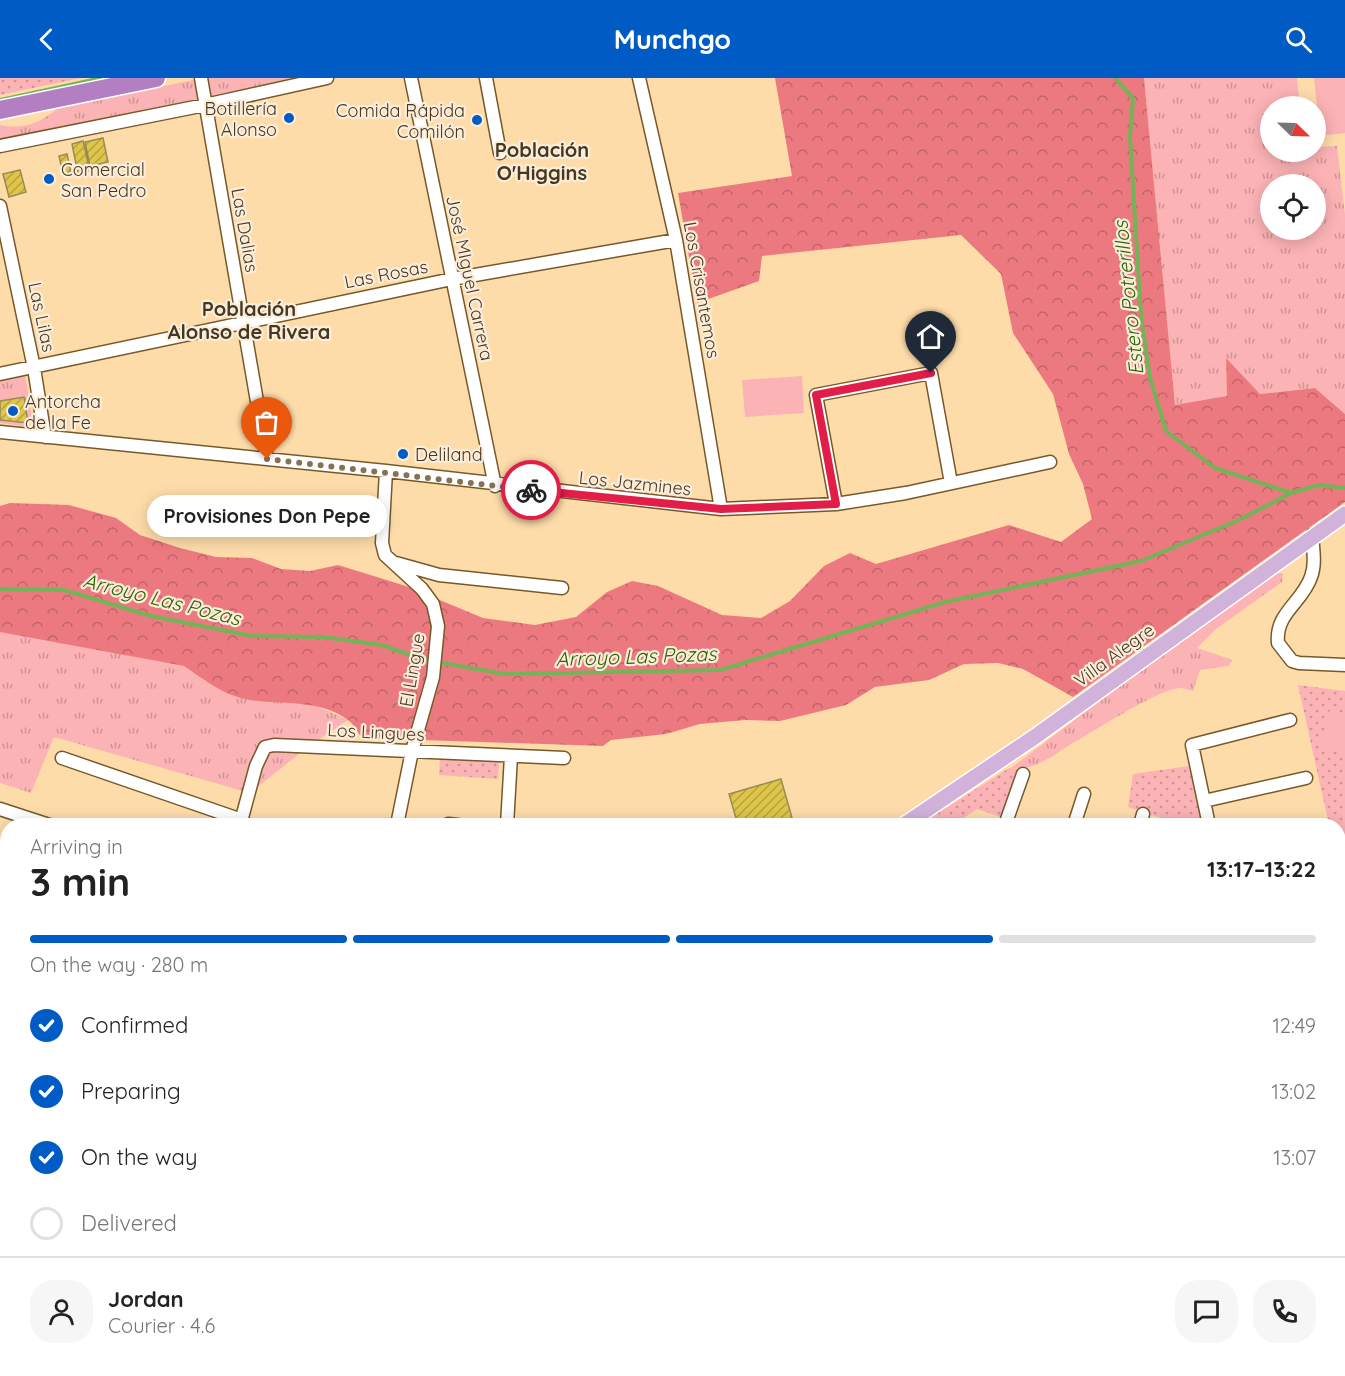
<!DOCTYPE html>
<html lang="en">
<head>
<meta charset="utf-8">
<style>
	:root { --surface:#fff; --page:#f6f6f6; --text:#222; --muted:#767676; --line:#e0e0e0; --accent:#005cc4 }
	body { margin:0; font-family:Quicksand,sans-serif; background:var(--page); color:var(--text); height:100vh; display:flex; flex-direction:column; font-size:22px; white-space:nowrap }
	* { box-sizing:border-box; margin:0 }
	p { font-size:20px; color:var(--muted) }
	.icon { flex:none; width:33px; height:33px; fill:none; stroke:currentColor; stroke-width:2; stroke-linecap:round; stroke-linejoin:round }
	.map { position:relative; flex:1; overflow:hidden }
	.details { position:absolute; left:0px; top:740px; width:1346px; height:560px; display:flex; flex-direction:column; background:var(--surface); border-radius:24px 24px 0 0; box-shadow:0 3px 15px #0003 }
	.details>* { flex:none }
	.needle { width:39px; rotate:113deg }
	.controls { position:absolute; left:1260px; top:18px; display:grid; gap:12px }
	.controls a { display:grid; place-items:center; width:66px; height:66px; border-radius:50%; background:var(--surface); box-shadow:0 3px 15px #0003; font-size:30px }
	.pin { position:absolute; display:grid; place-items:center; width:51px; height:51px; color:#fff; margin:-62px -26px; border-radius:50% 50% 50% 0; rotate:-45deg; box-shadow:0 0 6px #0007 }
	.pin .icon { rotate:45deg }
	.courier { position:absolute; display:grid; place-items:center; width:60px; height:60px; margin:-30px; border:4px solid #e11d48; border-radius:50%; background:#fff; color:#222; box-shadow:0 2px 8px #0007 }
	.bubble { position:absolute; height:42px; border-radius:21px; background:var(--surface); box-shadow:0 3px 15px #0003; font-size:20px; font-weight:700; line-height:42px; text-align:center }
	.summary em { font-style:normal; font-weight:700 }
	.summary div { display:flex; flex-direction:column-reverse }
	.summary { display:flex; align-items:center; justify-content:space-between; height:102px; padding:0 30px }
	h1 { font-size:39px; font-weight:700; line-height:45px }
	.bar { display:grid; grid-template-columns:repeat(4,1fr); gap:9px 6px; align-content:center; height:72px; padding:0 30px }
	.bar i { height:8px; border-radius:4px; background:var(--line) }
	.bar .selected { background:var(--accent) }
	.bar p { grid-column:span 4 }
	.line { display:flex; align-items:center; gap:15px; padding:0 30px; border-top:2px solid var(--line) }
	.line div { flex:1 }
	.round { display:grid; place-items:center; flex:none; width:63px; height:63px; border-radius:24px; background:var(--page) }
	ol { padding:0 30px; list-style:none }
	li { display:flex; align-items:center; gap:18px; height:66px }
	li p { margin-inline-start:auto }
	li .icon { padding:6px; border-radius:50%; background:var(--accent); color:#fff; stroke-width:4 }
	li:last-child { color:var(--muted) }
	li i { width:33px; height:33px; border:3px solid var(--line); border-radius:50% }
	header { display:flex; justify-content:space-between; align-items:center; height:78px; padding:0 30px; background:var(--accent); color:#fff; font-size:27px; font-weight:700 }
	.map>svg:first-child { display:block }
</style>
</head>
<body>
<header><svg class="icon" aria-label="back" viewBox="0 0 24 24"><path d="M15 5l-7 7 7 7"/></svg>Munchgo<svg class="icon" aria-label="search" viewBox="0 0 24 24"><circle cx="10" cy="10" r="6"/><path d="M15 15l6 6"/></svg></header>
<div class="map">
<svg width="1345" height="1298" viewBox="0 0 1345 1298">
	<defs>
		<pattern id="grass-tufts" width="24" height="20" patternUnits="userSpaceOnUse" patternTransform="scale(1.5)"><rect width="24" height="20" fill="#fcb3b5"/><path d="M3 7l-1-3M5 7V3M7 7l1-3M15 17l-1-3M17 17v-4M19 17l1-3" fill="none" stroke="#ce9393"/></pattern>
		<pattern id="forest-crowns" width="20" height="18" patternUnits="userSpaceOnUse" patternTransform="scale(1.5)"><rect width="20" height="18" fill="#ec7980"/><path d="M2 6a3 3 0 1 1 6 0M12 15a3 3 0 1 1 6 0" fill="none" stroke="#c16468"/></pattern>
		<pattern id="park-dots" width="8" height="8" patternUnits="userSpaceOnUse" patternTransform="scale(1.5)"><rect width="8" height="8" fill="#fcb3b5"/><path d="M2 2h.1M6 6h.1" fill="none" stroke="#ce9393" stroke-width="1.8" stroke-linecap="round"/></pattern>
		<pattern id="building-hatch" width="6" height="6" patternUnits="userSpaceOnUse" patternTransform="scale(1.5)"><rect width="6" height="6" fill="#dfc64b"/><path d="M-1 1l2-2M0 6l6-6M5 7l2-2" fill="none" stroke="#b7a23e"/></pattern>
	</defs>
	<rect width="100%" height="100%" fill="#fedcaa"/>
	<!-- grass -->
	<path fill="url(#grass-tufts)" fill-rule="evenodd" d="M202,0H305L0,62V47C23,52 40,45 57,31Z
		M1144,0H1297L1300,28H1270V74H1316V69L1337,68L1345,137V336L1315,310L1260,316L1226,281L1227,318L1175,328ZM1270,106H1316V152H1270Z
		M25,296L32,341L23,348L0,345V299Z
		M1278,495H1283L1282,504L1216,551L1197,570L1233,582L1228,588L1200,592L1193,613C1189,612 1184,610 1180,610C1158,611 1095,653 1073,665C1055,676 1034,694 1011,690L1228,526Z
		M0,553L184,588L205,603L319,629L348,642L309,668L250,715L54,659L31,715L0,705Z
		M1345,1052V1298H855L854,1292H1338V1056Z
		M607,1292H636L635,1298H563Z"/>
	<!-- forest -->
	<path fill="url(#forest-crowns)" d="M775,0H1144L1175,327L1227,318L1226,280L1260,316L1315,310L1345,336V424L1073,619L1023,591L998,585L964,586L929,602L875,609L846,627L780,643L745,642L700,646L666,656L611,662L603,668L362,660C358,655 354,646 348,642C320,621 282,627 250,622C225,618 204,602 184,588L0,554V428L10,425L69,427L116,440L140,457L180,470L216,479L252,480L281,491L310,493L338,487L406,508L483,540L535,547L576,539L607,514L632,503L658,508L722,537L761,540L790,523L824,488L850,475L876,486L1009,447L1061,464L1092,441L1083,406L1069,376L1053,316L1013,255L1001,196L961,157L762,178L759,203L697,225L678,115L792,98Z"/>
	<!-- park -->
	<path fill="url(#park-dots)" d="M0,0H81L0,17Z
		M1298,607L1345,613V820L1338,788V747H1329Z
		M440,680L499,684L498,701L439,697Z
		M1189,688L1202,747H1182L1128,729L1133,696Z
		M1009,690L1019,691L1001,739L977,731L953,747H919Z
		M1345,830V902L1338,899V852Z
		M0,1046L7,1049L8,1072L0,1077Z"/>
	<!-- pitch -->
	<path fill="#fcb3b5" d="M1314,0H1345V55L1320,58Z
		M802,298L804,335L745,339L742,302Z
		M1329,633L1345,637V676L1320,670Z"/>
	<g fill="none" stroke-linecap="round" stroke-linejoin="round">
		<!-- stream -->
		<path stroke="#73b458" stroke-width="4" d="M1115,0L1133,20L1130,59L1141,238L1150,300L1166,353L1215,390L1291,415L1319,407L1345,410
			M0,22L102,0
			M0,511L64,512L151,538L252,558L323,559L382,567L421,581L504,596L720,592L945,524L1141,483L1241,441L1291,415"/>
	</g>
	<!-- building -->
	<path fill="url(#building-hatch)" stroke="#988c55" stroke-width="1.5" d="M103,60L108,84L90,88L85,64Z
		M83,63L90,93L78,96L72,66Z
		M67,76L71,94L63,96L59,78Z
		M20,92L26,114L9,119L3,96Z
		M24,319L28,345L0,342V323Z
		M781,701L794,747H738L729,716Z
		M1338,972L1345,977V999L1338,994Z"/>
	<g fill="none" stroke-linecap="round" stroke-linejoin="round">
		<!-- minor casing -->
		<g stroke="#765929" stroke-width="15">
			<path id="minor" d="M201,0L267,381
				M411,0L495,408
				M486,0L500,75
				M639,0L676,162L721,431
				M0,68L205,27L327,0
				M0,128L34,290L45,359
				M0,296L452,201L676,162
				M0,354L386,393L721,431L836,426L906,415L1050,384
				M386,393L382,465L385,477L422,511L433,526L438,548L433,599L412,673L397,747
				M836,426L816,317L931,295L951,405
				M1312,457C1313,471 1316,486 1311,499C1302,525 1275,535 1278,565L1292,583L1299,585L1345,587
				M396,485L439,497L562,510
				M62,680L242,742
				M1204,723L1306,700
				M0,731L49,747
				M448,746L458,747
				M240,747L256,688L265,669L274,667L564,680
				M507,747L511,678
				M1005,747L1023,696
				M1074,747L1084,716
				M1140,747L1143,736
				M1209,747L1192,667L1290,642
				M0,806L8,809
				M0,883L8,885
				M0,953L8,955
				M1338,959L1345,962
				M0,1036L8,1038
				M0,1084L8,1079
				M0,1157L8,1153
				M0,1224L8,1219
				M0,1255L8,1262
				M159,1292L162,1298
				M372,1298L415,1292
				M822,1298L823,1292"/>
		</g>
		<!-- major casing -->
		<g stroke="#fff" stroke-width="18">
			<path id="major" d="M904,747L1036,658L1345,436
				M0,1297L10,1292"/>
		</g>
		<!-- highway casing -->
		<g stroke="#fff" stroke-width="21">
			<path id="highway" d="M0,32L156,0"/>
		</g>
		<!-- minor -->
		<use href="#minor" stroke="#fff" stroke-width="12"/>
		<!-- major -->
		<use href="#major" stroke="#d0b2da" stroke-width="15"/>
		<!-- highway -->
		<use href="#highway" stroke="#b17fc2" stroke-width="18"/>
	</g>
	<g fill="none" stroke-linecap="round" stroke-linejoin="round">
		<!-- done -->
		<path stroke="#867152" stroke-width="6" stroke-dasharray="0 10.8" d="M267,381L531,412"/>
		<!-- route -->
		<path stroke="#e11d48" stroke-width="8" d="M531,412L721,431L836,426L816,317L931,295"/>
	</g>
	<!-- markers -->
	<g fill="#005cc4" stroke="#fbedd9" stroke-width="2">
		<circle cx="289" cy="40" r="6"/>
		<circle cx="477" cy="42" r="6"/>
		<circle cx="49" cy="101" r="6"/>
		<circle cx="13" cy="333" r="6"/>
		<circle cx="403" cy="376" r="6"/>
	</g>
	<g text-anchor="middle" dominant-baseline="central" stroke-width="4.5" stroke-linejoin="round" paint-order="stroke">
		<!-- poi labels -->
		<g font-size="18" fill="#453823" stroke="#fbedd9" text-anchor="start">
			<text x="277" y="30" text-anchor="end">Botillería<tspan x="277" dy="21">Alonso</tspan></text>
			<text x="465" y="32" text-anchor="end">Comida Rápida<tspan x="465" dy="21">Comilón</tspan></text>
			<text x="61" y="91">Comercial<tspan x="61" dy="21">San Pedro</tspan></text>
			<text x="25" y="323">Antorcha<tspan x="25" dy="21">de la Fe</tspan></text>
			<text x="415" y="376">Deliland</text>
		</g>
		<!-- street labels -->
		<g font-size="18" fill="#453823" stroke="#fbedd9">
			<text transform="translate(245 152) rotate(80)">Las Dalias</text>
			<text transform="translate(386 196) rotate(-11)">Las Rosas</text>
			<text transform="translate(470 200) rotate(78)">José MIguel Carrera</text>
			<text transform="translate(702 212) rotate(80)">Los Crisantemos</text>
			<text transform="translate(42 239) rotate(78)">Las Lilas</text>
			<text transform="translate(635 405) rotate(6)">Los Jazmines</text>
			<text transform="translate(1114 577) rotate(-36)">Villa Alegre</text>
			<text transform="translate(412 592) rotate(-80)">El Lingue</text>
			<text transform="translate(376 654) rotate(3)">Los Lingues</text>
		</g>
		<!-- neighbourhood labels -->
		<g font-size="20" font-weight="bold" fill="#453823" stroke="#fbedd9">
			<text x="542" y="71">Población<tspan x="542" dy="23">O'Higgins</tspan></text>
			<text x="249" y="230">Población<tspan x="249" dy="23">Alonso de Rivera</tspan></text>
		</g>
		<!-- water labels -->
		<g font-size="20" font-style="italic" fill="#296600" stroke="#fbedd9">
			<text transform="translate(1128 220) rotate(-96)">Estero Potrerillos</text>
			<text transform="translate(162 521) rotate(14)">Arroyo Las Pozas</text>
			<text transform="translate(636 578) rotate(-2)">Arroyo Las Pozas</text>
		</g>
	</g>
</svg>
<div class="controls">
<a><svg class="needle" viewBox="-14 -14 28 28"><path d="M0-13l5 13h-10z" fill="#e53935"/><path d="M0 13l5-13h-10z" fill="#767676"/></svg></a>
<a><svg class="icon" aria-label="locate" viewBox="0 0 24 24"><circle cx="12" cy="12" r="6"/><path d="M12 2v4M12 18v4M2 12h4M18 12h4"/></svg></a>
</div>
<div class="pin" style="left:267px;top:381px;background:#ea580c"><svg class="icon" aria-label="bag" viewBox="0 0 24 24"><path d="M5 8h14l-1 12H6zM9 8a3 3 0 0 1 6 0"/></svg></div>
<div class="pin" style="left:931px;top:295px;background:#1f2937"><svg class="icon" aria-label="home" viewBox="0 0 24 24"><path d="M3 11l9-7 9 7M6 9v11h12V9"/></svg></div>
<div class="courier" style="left:531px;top:412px"><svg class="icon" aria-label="bike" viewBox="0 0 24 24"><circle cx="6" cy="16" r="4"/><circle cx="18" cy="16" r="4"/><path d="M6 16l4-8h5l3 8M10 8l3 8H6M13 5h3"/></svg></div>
<div class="bubble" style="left:147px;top:417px;width:240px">Provisiones Don Pepe</div>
<section class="details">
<div class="summary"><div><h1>3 min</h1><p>Arriving in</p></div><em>13:17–13:22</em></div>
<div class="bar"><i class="selected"></i><i class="selected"></i><i class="selected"></i><i></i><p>On the way · 280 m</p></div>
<ol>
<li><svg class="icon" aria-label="check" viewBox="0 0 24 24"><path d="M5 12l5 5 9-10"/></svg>Confirmed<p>12:49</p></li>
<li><svg class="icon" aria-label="check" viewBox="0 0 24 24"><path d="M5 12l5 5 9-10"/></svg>Preparing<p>13:02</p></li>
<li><svg class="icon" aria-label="check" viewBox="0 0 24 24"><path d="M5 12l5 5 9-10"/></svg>On the way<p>13:07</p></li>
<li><i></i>Delivered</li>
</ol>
<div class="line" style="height:108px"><a class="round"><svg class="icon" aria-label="person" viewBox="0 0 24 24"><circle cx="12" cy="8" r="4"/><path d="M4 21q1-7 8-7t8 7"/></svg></a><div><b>Jordan</b><p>Courier · 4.6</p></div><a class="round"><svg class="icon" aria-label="chat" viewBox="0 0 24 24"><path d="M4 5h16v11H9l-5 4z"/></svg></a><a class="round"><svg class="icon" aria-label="phone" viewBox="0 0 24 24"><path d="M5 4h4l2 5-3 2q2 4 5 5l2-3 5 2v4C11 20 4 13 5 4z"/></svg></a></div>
</section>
</div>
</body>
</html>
